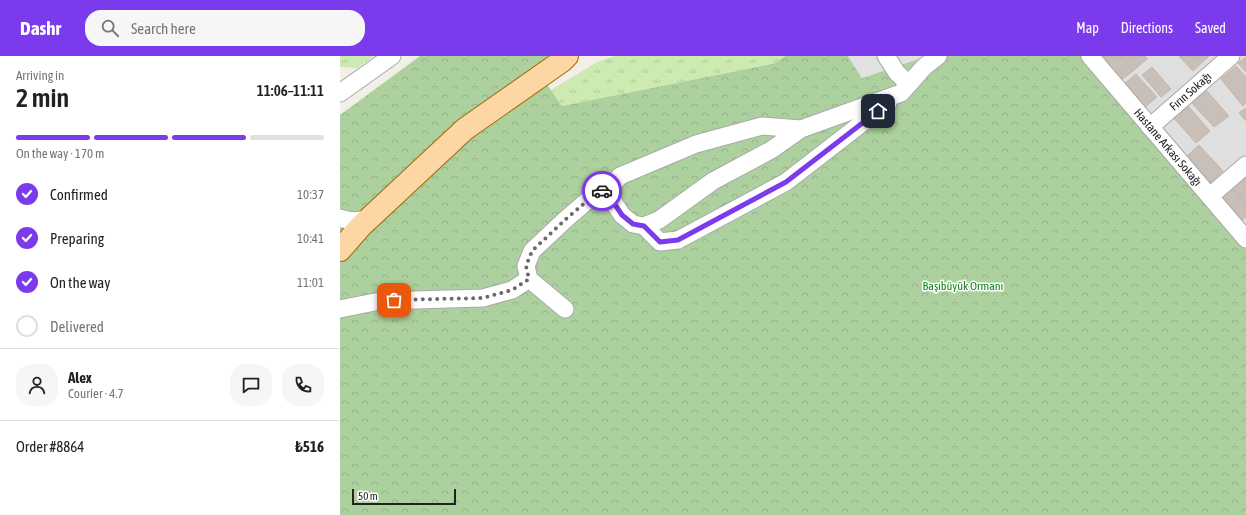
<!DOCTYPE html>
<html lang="en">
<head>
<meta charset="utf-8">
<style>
	:root { --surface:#fff; --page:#f6f6f6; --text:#222; --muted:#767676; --line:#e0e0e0; --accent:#7c3aed }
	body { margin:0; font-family:"Asap Condensed",sans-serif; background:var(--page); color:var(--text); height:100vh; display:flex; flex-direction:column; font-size:15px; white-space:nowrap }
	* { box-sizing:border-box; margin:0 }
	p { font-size:13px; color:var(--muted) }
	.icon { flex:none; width:22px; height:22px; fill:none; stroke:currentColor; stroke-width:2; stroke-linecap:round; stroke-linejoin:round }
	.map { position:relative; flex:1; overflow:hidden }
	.details { display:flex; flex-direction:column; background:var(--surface); width:340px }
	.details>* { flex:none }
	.scale { position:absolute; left:12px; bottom:10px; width:104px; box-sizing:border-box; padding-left:4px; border:2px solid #222; border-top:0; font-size:11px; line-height:14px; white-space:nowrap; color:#222; -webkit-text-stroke:3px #fff; paint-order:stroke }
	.pin { position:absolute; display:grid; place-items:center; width:34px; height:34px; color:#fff; margin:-17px; border-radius:8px; box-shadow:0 2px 6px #0006 }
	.courier { position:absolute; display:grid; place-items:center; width:40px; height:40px; margin:-20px; border:3px solid #7c3aed; border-radius:50%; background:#fff; color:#222; box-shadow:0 1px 5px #0007 }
	.headline em { font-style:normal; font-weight:600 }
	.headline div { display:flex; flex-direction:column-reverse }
	.headline { display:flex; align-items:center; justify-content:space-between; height:68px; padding:0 16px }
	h1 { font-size:26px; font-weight:600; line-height:30px }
	.bar { display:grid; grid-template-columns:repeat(4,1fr); gap:6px 4px; align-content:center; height:48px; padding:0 16px }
	.bar i { height:5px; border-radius:3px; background:var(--line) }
	.bar .active { background:var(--accent) }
	.bar p { grid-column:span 4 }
	.line { display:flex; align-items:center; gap:10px; padding:0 16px; border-top:1px solid var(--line) }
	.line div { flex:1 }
	.round { display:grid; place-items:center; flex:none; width:42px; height:42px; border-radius:16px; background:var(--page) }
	ol { padding:0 16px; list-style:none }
	li { display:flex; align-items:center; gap:12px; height:44px }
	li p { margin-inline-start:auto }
	li .icon { padding:4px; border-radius:50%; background:var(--accent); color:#fff; stroke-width:4 }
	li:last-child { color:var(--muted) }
	li i { width:22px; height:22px; border:2px solid var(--line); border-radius:50% }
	header { display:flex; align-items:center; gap:24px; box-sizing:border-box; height:56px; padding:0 20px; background:var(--accent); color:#fff }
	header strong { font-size:19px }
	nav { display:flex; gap:22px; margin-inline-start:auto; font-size:14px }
	.search { width:280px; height:36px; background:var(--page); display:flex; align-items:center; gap:10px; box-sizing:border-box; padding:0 14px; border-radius:16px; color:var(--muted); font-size:15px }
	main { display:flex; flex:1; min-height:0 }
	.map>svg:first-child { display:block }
</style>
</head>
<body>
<header>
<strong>Dashr</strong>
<div class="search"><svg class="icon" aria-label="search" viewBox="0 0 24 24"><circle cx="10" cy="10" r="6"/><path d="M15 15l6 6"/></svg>Search here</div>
<nav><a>Map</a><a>Directions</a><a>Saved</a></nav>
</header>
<main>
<section class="details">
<div class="headline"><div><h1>2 min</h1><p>Arriving in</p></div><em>11:06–11:11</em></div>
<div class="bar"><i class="active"></i><i class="active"></i><i class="active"></i><i></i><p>On the way · 170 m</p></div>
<ol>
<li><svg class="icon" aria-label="check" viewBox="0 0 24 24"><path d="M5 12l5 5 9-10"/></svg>Confirmed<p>10:37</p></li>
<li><svg class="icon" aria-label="check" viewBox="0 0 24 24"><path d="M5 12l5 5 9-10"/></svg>Preparing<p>10:41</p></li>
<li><svg class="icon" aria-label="check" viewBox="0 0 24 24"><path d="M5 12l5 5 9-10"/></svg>On the way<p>11:01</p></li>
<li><i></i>Delivered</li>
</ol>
<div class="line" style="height:72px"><a class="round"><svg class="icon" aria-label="person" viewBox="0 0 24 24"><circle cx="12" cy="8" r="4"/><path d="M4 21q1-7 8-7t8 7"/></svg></a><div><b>Alex</b><p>Courier · 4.7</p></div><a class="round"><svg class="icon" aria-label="chat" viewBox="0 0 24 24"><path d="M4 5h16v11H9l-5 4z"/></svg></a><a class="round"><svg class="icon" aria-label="phone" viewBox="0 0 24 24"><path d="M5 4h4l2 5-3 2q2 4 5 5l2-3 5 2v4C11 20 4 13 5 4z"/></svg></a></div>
<div class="line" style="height:52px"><div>Order #8864</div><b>₺516</b></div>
</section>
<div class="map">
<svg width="906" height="459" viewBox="0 0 906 459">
	<defs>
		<pattern id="grass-tufts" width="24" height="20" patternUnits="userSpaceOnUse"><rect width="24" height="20" fill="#cdebb0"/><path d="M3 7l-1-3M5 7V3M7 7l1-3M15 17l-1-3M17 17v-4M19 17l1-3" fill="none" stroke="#b0c997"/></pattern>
		<pattern id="forest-crowns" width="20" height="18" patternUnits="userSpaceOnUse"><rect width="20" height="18" fill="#add19e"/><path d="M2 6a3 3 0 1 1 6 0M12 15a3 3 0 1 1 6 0" fill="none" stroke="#95b388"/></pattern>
	</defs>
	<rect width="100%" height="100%" fill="#f2efe9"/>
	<!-- residential -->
	<path fill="#e0dfdf" d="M742,0H906V192L836,110Z"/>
	<!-- grass -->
	<path fill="url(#grass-tufts)" d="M0,0H34L17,12L0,11Z
		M275,0H445L436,7L222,50L211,34L257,6Z"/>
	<!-- forest -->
	<path fill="url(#forest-crowns)" d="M80,0H208L195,11L222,50L436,7L445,0H508L522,22L587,0H742L906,192V459H0V59Z"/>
	<!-- parking -->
	<path fill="#e2e2e2" d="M508,0H585L522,22Z"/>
	<!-- building -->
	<path fill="#c7bfb8" stroke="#c4b6ab" d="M759,0H780L793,15L780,25Z
		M780,0H805L807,3L793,15Z
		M839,0H869L853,15Z
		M906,1V16L898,7Z
		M896,10L906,21V47L903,50L881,23Z
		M812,11L831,33L821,41L802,19Z
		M796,18L817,41L805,51L784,28Z
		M865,33L889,60L874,71L851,46Z
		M847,49L870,75L856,87L833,61Z
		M906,52V65L899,57Z
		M859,89L883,115L868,129L844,103Z
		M905,121L906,122V148L891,131Z
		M891,131L906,148V161L899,166L878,143Z"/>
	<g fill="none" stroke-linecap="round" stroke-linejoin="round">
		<!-- minor casing -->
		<g stroke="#a9a9a9" stroke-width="19">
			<g id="minor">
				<path d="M546,0L557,17L569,28"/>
				<path id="s1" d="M750,0L906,183"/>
				<path d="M0,37L52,0"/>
				<path id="s2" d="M810,71L891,0"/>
				<path d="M461,73L422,70L356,88L280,120L272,129V144L282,159L293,168L304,170L319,164L373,125L431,94L461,73L561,37L584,11L598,0"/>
				<path d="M870,140L906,109"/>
				<path d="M0,162C12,166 21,166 32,160"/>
				<path d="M304,170L320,186L338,184L446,126L548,47"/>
				<path d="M0,253L40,245L143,242L172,234L189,223"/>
				<path d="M225,253L189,223L186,210L192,195L226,163L254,139L272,129"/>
			</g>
		</g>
		<!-- major casing -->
		<g stroke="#a06b00" stroke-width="24">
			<path id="major" d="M0,194L21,170L125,73L222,5L227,0"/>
		</g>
		<!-- minor -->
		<use href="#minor" stroke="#fff" stroke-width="17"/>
		<!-- major -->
		<use href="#major" stroke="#fcd6a4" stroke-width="22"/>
	</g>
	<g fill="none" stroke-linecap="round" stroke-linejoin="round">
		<!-- done -->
		<path stroke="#6b6a68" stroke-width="4" stroke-dasharray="0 7.2" d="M54,244L143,242L172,234L189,223L186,210L192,195L226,163L254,139L262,135"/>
		<!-- route -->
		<path stroke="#7c3aed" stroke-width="5" d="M262,135L272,129V144L282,159L293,168L304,170L320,186L338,184L446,126L538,55"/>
	</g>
	<g text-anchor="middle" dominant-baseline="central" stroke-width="3" stroke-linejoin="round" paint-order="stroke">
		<!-- street labels -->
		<g font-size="12" fill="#222" stroke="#fff">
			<text stroke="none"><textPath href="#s2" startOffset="54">Fırın Sokağı</textPath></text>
			<text stroke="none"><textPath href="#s1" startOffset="120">Hastane Arkası Sokağı</textPath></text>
		</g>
		<!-- park labels -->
		<g font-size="12" fill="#0c8416" stroke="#fff">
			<text x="623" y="230">Başıbüyük Ormanı</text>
		</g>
	</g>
</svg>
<div class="scale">50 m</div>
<div class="pin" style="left:54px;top:244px;background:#ea580c"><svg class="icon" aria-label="bag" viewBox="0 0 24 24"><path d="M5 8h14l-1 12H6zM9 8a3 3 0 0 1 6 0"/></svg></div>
<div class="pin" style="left:538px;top:55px;background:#1f2937"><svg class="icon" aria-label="home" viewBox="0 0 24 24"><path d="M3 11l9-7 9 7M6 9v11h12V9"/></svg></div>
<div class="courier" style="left:262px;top:135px"><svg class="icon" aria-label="car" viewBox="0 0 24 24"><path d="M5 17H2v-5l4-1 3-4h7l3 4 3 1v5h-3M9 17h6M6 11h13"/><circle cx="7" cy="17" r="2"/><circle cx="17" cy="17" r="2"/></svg></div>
</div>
</main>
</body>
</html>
